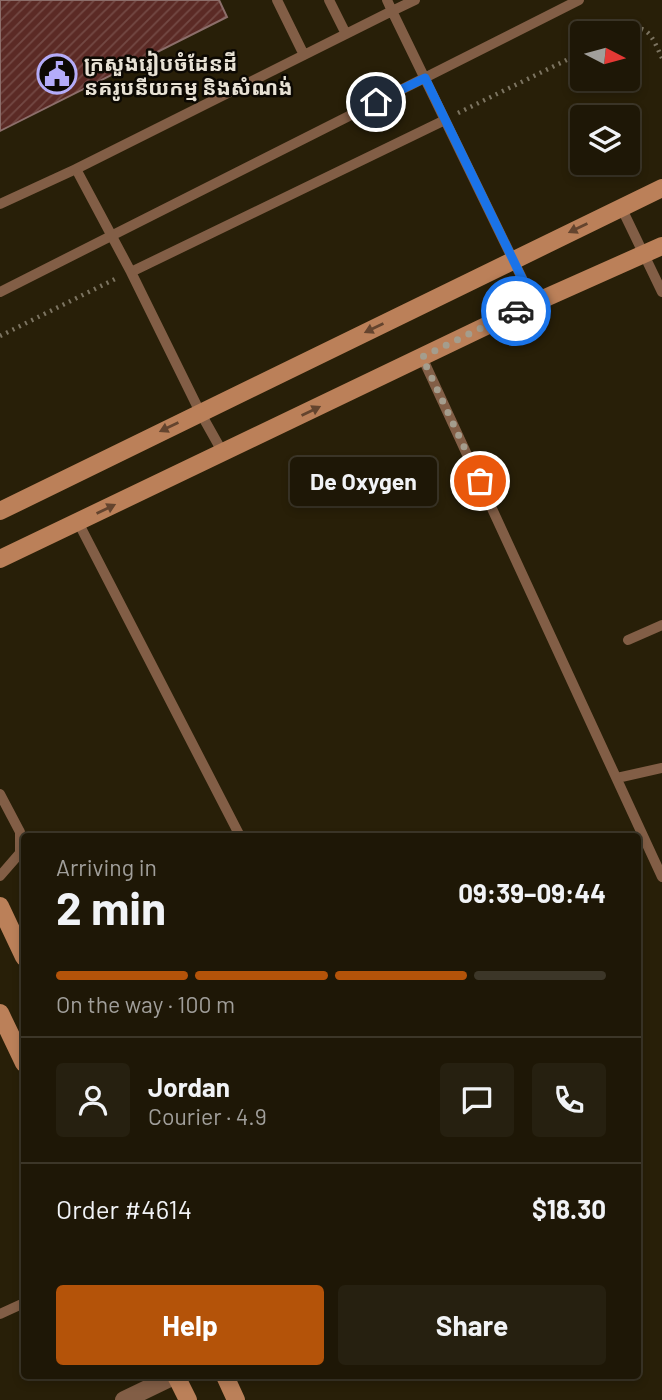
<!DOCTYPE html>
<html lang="en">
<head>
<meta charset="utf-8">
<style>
	:root { --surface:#1e1706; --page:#262010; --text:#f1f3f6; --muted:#a19f9b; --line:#3c3628; --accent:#b45309 }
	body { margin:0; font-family:Barlow,"Noto Sans Khmer",sans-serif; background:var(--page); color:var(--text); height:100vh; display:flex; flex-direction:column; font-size:26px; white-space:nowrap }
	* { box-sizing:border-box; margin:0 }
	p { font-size:23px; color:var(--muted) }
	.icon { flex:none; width:38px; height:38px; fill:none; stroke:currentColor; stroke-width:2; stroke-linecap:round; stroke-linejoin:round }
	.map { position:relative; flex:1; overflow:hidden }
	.sheet { position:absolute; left:21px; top:833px; width:620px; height:546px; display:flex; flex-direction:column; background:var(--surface); border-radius:7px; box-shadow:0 4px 10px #0003,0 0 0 2px var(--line) }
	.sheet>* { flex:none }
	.needle { width:46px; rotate:96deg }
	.fabs { position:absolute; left:570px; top:21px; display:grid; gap:14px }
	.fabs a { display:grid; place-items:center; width:70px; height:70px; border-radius:7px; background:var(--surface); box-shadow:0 4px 10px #0003,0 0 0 2px var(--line); font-size:35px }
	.pin { position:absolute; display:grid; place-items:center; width:60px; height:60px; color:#fff; margin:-30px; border:4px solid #fff; border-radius:50%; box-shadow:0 2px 7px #0007 }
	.courier { position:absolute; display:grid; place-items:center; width:70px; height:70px; margin:-35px; border:5px solid #1a73e8; border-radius:50%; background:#fff; color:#222; box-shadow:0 2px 9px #0007 }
	.bubble { position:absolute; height:49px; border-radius:7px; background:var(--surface); box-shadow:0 4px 10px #0003,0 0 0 2px var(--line); font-size:23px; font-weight:700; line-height:49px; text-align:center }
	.head em { font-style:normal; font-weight:700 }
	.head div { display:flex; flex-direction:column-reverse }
	.head { display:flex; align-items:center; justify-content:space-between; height:119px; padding:0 35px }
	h1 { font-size:46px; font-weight:700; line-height:52px }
	.bar { display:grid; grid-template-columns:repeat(4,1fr); gap:10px 7px; align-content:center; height:84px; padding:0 35px }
	.bar i { height:9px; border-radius:5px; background:var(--line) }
	.bar .on { background:var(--accent) }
	.bar p { grid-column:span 4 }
	.line { display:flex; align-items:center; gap:18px; padding:0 35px; border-top:2px solid var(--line) }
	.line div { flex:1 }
	.round { display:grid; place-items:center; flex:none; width:74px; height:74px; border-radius:7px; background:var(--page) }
	.button { display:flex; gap:14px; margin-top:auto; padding:14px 35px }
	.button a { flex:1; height:80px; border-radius:7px; background:var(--accent); color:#fff; font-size:28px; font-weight:700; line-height:80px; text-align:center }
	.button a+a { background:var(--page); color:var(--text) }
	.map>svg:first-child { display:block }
</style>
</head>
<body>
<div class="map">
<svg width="662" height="1400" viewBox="0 0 662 1400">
	<defs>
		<pattern id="building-hatch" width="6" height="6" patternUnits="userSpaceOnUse" patternTransform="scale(1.75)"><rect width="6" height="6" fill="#5b2a25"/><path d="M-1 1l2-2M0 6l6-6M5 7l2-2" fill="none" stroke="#734944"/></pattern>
	</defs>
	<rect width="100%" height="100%" fill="#281f08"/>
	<!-- building -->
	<path fill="url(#building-hatch)" stroke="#8c6e6a" stroke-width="2" d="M0,0H219L227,17L0,131Z"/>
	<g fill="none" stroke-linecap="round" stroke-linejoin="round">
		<!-- path -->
		<path stroke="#7c7461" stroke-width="4.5" stroke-dasharray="2 5" stroke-linecap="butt" d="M621,33C648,20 652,37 662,58
			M458,113L583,52
			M0,336L117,278"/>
		<!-- lane -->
		<path stroke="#825e46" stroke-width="10" d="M277,0L304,55
			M329,0L346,34
			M387,0L392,11L415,0
			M0,204L76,169
			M621,207L662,292
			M131,272L445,120
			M0,292L579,0
			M422,357L662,877
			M223,453L200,412L131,272L76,169L392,11L534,303
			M78,522L240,836
			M628,640L662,625
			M617,778L662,768
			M0,794L20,832V853L0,876
			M0,1314L24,1303"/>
		<!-- street -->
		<path stroke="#825e46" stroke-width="18" d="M124,1400L174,1376"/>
		<!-- secondary -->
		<path stroke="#bb8059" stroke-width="18" d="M0,511L662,188
			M0,559L534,303L662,246
			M0,906L24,957
			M0,1013L24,1063
			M176,1376L188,1400
			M225,1376L236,1400"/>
	</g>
	<!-- one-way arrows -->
	<defs><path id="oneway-solid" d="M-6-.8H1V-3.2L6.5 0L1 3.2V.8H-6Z" transform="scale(1.75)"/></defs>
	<g fill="#64442e">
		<use href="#oneway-solid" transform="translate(578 228) rotate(154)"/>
		<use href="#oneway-solid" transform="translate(374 328) rotate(154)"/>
		<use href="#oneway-solid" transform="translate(311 411) rotate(-26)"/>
		<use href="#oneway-solid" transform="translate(169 427) rotate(154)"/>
		<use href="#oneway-solid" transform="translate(106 509) rotate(-26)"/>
	</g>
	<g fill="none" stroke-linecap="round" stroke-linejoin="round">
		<!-- done -->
		<path stroke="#a49d8d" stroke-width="7" stroke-dasharray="0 12.6" d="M480,481L422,357L516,311"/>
		<!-- route -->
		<path stroke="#1a73e8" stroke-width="9" d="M376,102L425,78L534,303L516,311"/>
	</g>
	<!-- icons -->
	<defs>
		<g id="civic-ring" transform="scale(2.0125)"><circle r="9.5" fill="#0d0903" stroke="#b4acf9" stroke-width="1.5"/><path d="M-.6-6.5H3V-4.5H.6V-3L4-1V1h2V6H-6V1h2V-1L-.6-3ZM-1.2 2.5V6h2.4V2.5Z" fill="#b4acf9"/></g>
	</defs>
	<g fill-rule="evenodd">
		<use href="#civic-ring" x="57" y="74"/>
	</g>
	<g text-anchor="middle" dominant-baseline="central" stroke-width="5" stroke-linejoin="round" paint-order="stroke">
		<!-- poi labels -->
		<g font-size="21" font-weight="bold" fill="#e7e1d4" stroke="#0d0903" text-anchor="start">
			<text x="84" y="62">ក្រសួងរៀបចំដែនដី<tspan x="84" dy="24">នគរូបនីយកម្ម និងសំណង់</tspan></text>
		</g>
	</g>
</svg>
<div class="fabs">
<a><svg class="needle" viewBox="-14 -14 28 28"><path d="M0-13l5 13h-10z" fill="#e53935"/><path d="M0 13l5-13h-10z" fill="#a19f9b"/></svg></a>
<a><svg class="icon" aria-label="layers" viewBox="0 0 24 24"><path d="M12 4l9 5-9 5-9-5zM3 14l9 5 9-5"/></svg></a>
</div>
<div class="pin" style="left:480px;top:481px;background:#ea580c"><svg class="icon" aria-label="bag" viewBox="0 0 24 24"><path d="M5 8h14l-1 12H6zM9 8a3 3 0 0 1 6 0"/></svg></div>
<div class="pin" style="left:376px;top:102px;background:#1f2937"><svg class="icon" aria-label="home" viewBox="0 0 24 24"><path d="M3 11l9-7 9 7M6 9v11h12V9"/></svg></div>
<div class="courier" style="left:516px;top:311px"><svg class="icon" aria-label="car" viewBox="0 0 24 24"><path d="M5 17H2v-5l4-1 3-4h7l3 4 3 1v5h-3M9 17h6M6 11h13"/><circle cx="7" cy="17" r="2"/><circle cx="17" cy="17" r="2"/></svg></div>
<div class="bubble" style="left:290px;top:457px;width:147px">De Oxygen</div>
<section class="sheet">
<div class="head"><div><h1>2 min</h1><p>Arriving in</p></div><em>09:39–09:44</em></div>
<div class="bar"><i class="on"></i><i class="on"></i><i class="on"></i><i></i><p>On the way · 100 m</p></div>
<div class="line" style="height:126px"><a class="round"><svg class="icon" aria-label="person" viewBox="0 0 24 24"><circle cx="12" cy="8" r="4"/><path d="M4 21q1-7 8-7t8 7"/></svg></a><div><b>Jordan</b><p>Courier · 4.9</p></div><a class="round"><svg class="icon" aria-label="chat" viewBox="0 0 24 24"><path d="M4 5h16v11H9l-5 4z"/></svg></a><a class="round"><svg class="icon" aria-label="phone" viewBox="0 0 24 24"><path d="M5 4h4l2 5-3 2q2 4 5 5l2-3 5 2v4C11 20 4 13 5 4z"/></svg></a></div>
<div class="line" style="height:91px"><div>Order #4614</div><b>$18.30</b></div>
<div class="button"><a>Help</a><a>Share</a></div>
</section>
</div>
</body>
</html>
